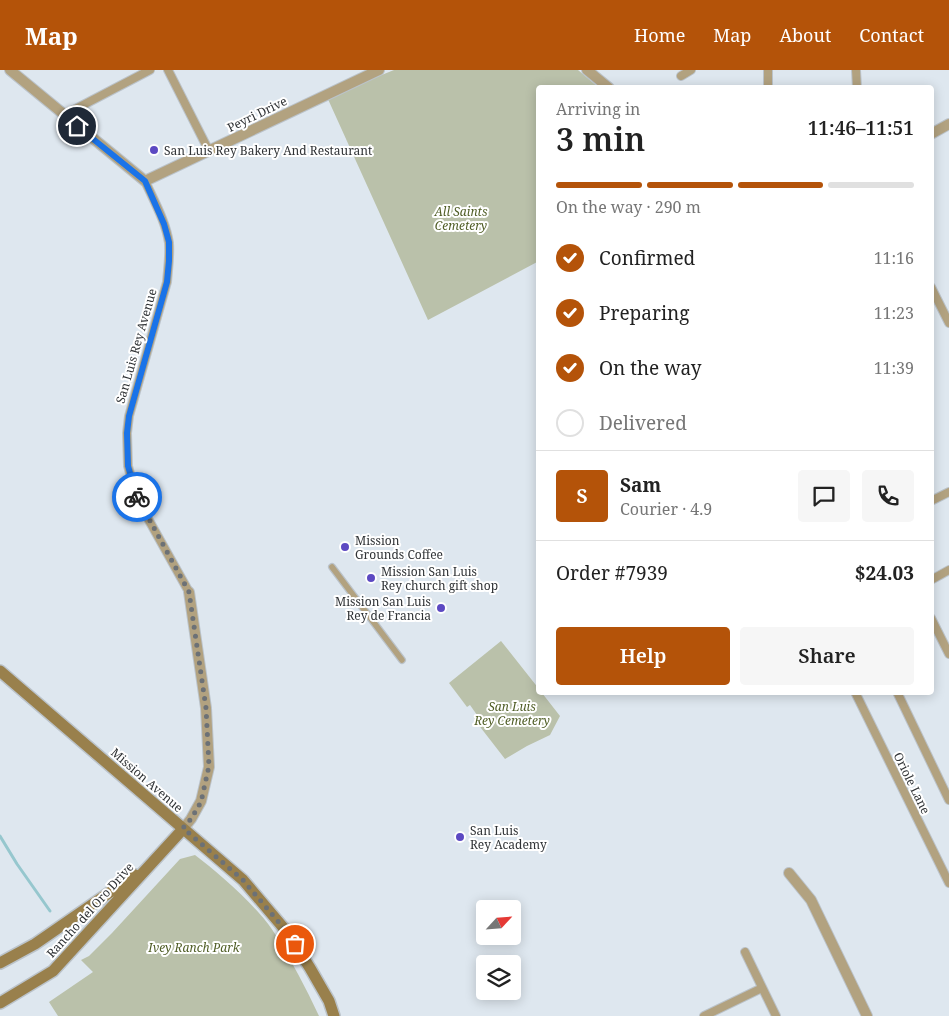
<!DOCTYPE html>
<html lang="en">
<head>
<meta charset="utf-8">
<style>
	:root { --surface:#fff; --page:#f6f6f6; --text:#222; --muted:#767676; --line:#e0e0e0; --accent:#b45309 }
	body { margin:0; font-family:"Noto Serif",serif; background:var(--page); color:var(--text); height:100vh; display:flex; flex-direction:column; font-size:19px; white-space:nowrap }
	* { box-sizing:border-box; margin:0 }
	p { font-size:16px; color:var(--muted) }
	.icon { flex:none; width:28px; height:28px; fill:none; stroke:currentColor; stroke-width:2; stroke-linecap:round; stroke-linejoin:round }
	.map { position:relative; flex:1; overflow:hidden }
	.side { position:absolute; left:536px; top:15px; width:398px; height:610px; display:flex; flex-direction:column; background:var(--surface); border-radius:5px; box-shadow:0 2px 12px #0003 }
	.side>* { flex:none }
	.needle { width:32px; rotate:64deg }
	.fabs { position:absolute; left:476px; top:830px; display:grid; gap:10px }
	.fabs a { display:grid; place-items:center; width:45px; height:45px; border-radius:5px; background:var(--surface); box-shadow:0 2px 12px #0003; font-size:25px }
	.pin { position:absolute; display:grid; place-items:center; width:42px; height:42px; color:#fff; margin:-21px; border:2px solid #fff; border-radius:50%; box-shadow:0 1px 5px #0007 }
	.courier { position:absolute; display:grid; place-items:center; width:50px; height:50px; margin:-25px; border:4px solid #1a73e8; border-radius:50%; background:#fff; color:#222; box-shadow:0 1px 6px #0007 }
	.headline em { font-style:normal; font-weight:600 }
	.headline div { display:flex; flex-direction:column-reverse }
	.headline { display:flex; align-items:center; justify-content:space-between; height:85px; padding:0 20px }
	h1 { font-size:32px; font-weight:600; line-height:38px }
	.bar { display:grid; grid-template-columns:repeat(4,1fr); gap:8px 5px; align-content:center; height:60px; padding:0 20px }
	.bar i { height:6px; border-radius:4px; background:var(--line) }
	.bar .on { background:var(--accent) }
	.bar p { grid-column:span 4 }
	.line { display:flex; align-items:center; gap:12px; padding:0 20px; border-top:1px solid var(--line) }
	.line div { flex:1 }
	.round { display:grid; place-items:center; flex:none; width:52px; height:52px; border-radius:5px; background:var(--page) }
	ol { padding:0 20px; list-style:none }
	li { display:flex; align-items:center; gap:15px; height:55px }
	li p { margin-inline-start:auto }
	li .icon { padding:5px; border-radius:50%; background:var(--accent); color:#fff; stroke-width:4 }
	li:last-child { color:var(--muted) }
	li i { width:28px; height:28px; border:2px solid var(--line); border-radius:50% }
	.primary-button { display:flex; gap:10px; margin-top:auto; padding:10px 20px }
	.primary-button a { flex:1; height:58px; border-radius:5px; background:var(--accent); color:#fff; font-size:20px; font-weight:600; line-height:58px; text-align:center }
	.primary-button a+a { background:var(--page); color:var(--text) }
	header { display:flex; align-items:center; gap:30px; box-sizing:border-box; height:70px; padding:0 25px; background:var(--accent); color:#fff }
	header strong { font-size:24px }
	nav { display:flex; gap:28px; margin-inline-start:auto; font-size:18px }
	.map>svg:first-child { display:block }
</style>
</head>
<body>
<header>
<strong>Map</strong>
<nav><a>Home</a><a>Map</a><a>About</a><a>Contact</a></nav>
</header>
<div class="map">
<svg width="949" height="946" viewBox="0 0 949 946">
	<rect width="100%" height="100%" fill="#dee7ef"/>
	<!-- green -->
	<path fill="#bac1aa" d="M394,0H578L598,17L539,18V191L428,250L327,27Z
		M501,571L539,619V622L542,623L560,646L550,665L527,676L505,689L474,649L477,645L470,635L467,637L449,613Z
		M195,785C219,803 260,839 275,864C291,890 306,918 319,946H58L49,932L93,902L81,890L89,886L112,863L180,789Z"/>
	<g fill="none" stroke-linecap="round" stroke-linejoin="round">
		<!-- stream -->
		<path stroke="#96c7ce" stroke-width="3" d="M0,766L17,794L50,841"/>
		<!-- pedestrian casing -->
		<g stroke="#bbc3ca" stroke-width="8">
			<path id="pedestrian" d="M332,497L402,590"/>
		</g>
		<!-- minor casing -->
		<g stroke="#bbc3ca" stroke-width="10">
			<path id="minor" d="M168,0L209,81
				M856,0L857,18
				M681,6L691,0
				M768,18V0
				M64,45L150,0
				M145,111C154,131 166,152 169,173C170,186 168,199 167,212L129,346L127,363L128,396L137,429L189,522
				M931,217L949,253
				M931,431L949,422
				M931,510L949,500
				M931,548L949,584
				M855,622L949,813
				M897,622L949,730
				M745,882L776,946
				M704,946L762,918"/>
		</g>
		<!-- tertiary casing -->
		<g stroke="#bbc3ca" stroke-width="12">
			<path id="tertiary" d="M10,0L145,111L379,0
				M587,0L609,18
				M931,64L949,54
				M183,759L191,749L201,731L209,697L206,638L189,522
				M789,803L811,830L867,946"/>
		</g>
		<!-- secondary casing -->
		<g stroke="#bbc3ca" stroke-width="14">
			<path id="secondary" d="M0,601L243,810L287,862L310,898L329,931L334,946
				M0,893L35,874L135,805
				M0,933L53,901L183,759"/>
		</g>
		<!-- pedestrian -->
		<use href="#pedestrian" stroke="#b2a280" stroke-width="5.5"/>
		<!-- minor -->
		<use href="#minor" stroke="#b2a280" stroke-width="8"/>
		<!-- tertiary -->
		<use href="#tertiary" stroke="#b2a280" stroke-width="10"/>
		<!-- secondary -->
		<use href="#secondary" stroke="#99804c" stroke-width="11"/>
	</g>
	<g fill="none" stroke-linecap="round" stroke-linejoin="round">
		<!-- done -->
		<path stroke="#6c7176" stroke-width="5" stroke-dasharray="0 9" d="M137,427L189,522L206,638L209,696L201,732L191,749L183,758L243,810L287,862L295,874"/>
		<!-- route -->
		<path stroke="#1a73e8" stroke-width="6" d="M77,56L145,111L164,154L169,172V191L167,212L129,346L127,363L128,396L137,427"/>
	</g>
	<!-- markers -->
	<g fill="#5c49c2" stroke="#fff" stroke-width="2">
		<circle cx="154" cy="80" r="5"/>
		<circle cx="345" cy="477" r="5"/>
		<circle cx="371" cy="508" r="5"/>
		<circle cx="441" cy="538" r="5"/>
		<circle cx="460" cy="767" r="5"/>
	</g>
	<g text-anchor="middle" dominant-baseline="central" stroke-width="4" stroke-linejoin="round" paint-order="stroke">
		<!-- street labels -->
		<g font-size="12" fill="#2f3235" stroke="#fff">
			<text transform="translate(257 44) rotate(-26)">Peyri Drive</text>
			<text transform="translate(136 276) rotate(-74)">San Luis Rey Avenue</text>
			<text transform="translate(147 710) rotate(41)">Mission Avenue</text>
			<text transform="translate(912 713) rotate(64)">Oriole Lane</text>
			<text transform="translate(90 840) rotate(-48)">Rancho del Oro Drive</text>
		</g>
		<!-- poi labels -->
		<g font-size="12" fill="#2f3235" stroke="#fff" text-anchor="start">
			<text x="164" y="80">San Luis Rey Bakery And Restaurant</text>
			<text x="355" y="470">Mission<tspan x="355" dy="14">Grounds Coffee</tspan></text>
			<text x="381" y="501">Mission San Luis<tspan x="381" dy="14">Rey church gift shop</tspan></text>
			<text x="431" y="531" text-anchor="end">Mission San Luis<tspan x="431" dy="14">Rey de Francia</tspan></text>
			<text x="470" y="760">San Luis<tspan x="470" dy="14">Rey Academy</tspan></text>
		</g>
		<!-- park labels -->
		<g font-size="12" font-style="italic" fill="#505e26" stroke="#fff">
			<text x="461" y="141">All Saints<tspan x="461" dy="14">Cemetery</tspan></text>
			<text x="512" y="636">San Luis<tspan x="512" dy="14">Rey Cemetery</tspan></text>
			<text x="194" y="877">Ivey Ranch Park</text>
		</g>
	</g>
</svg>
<div class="fabs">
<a><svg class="needle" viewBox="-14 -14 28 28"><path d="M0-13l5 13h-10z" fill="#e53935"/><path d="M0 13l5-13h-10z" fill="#767676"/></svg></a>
<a><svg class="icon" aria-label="layers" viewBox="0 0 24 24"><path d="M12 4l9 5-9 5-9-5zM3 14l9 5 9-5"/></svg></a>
</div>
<div class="pin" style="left:295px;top:874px;background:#ea580c"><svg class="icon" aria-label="bag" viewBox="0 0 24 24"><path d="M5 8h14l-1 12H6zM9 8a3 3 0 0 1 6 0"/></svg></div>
<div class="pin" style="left:77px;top:56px;background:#1f2937"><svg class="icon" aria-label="home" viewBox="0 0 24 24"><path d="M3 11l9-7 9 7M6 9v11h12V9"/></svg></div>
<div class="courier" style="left:137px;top:427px"><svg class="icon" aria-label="bike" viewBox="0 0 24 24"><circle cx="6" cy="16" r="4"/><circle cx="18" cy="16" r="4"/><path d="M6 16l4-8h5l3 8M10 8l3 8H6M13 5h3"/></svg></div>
<section class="side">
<div class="headline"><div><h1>3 min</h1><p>Arriving in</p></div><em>11:46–11:51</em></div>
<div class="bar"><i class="on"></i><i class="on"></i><i class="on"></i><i></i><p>On the way · 290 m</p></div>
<ol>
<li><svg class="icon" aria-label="check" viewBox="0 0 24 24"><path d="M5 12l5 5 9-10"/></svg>Confirmed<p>11:16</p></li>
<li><svg class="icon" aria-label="check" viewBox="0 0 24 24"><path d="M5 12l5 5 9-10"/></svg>Preparing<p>11:23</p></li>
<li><svg class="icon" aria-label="check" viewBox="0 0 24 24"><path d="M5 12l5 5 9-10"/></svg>On the way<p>11:39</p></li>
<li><i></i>Delivered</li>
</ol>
<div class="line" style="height:90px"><b class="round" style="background:var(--accent);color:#fff">S</b><div><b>Sam</b><p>Courier · 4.9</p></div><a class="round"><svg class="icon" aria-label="chat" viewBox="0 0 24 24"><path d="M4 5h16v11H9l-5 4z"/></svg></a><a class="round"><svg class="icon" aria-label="phone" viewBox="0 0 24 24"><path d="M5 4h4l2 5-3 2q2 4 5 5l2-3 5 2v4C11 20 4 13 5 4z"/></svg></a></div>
<div class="line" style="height:65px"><div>Order #7939</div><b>$24.03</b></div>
<div class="primary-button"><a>Help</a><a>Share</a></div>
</section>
</div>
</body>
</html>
